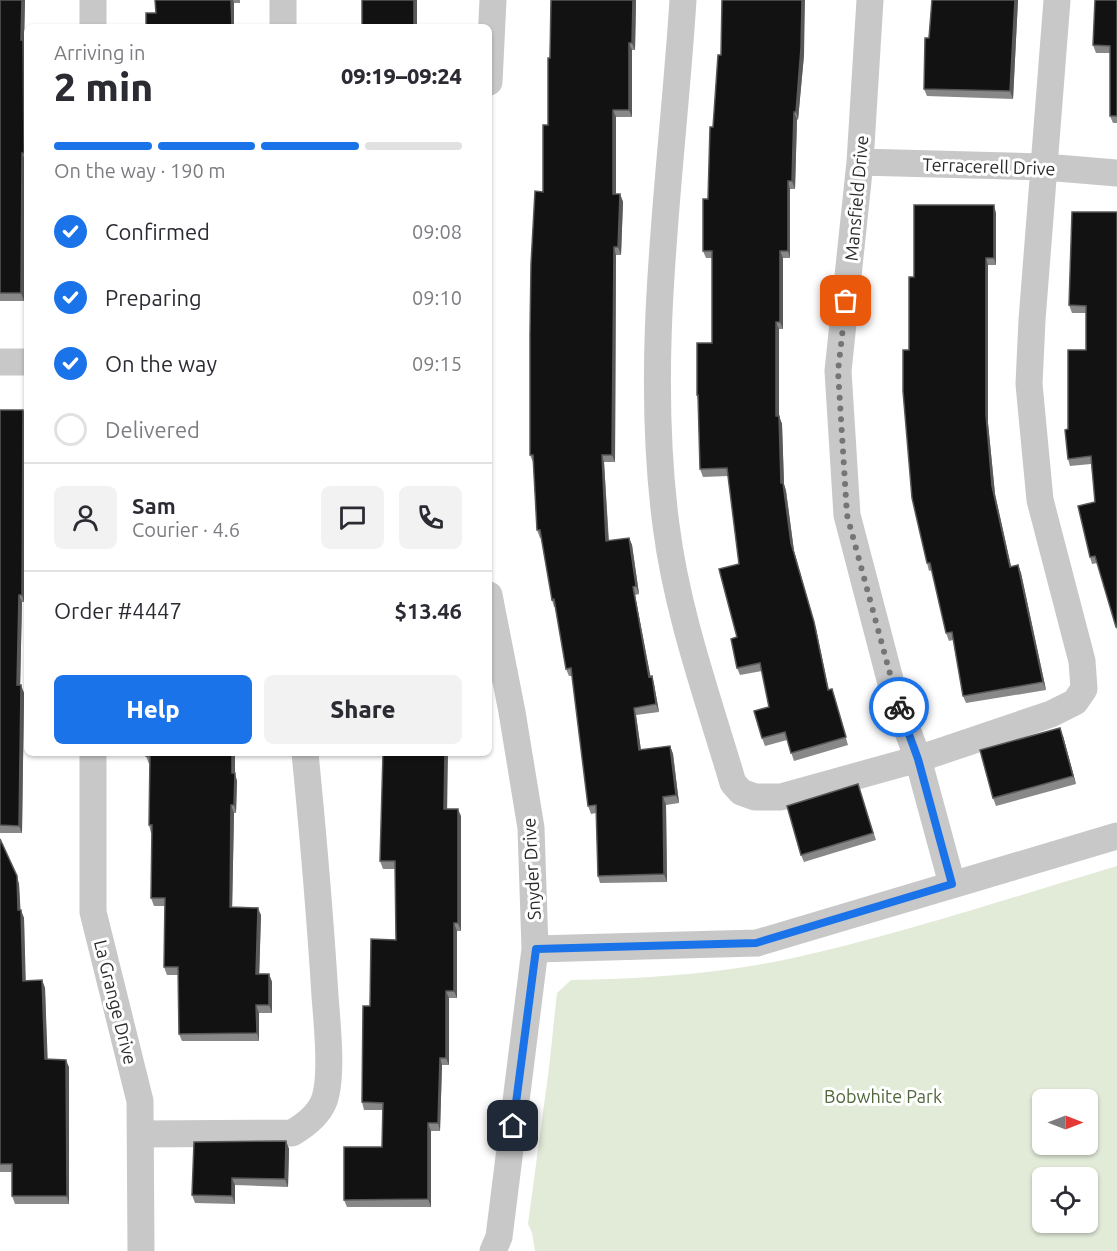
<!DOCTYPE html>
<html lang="en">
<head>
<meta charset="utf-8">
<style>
	:root { --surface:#fff; --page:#f2f2f3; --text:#2b2b33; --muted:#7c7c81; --line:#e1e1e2; --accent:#1a73e8 }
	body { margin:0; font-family:Ubuntu,sans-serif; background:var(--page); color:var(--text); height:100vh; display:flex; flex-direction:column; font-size:22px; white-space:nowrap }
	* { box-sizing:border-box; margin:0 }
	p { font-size:20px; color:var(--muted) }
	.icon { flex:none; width:33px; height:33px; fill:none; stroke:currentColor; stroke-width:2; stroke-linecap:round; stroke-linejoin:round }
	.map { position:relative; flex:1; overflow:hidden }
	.sheet { position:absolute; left:24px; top:24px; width:468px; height:732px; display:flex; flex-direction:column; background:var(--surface); border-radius:9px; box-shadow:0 2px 4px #0004 }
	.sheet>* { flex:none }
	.needle { width:39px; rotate:90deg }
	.buttons { position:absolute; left:1032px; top:1089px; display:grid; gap:12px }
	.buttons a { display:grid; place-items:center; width:66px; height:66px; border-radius:9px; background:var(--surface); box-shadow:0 2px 4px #0004; font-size:30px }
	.pin { position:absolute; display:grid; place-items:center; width:51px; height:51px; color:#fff; margin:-26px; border-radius:12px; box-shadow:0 3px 9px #0006 }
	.courier { position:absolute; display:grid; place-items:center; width:60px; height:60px; margin:-30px; border:4px solid #1a73e8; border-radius:50%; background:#fff; color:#222; box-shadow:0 2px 8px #0007 }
	.summary em { font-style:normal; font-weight:800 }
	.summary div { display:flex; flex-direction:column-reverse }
	.summary { display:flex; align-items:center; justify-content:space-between; height:102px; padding:0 30px }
	h1 { font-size:39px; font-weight:800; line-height:45px }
	.bar { display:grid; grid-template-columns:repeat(4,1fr); gap:9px 6px; align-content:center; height:72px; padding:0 30px }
	.bar i { height:8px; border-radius:4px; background:var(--line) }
	.bar .current { background:var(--accent) }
	.bar p { grid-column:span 4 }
	.line { display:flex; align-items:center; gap:15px; padding:0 30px; border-top:2px solid var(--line) }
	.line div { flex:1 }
	.round { display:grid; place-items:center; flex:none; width:63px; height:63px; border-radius:9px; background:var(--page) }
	ol { padding:0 30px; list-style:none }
	li { display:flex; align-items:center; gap:18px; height:66px }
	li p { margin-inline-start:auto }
	li .icon { padding:6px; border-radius:50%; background:var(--accent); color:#fff; stroke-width:4 }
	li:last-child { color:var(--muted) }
	li i { width:33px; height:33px; border:3px solid var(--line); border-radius:50% }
	.cta { display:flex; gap:12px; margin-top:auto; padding:12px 30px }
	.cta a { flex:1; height:69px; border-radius:9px; background:var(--accent); color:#fff; font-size:24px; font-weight:800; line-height:69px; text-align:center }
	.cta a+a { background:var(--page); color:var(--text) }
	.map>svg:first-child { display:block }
</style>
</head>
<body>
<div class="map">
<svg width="1117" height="1251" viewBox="0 0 1117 1251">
	<rect width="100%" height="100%" fill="#fff"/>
	<!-- green -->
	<path fill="#e2ead8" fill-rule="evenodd" d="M1117,866V1251H535L532,1233L528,1224L549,1068L557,993L571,980C644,979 720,974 793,958C902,934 1009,898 1117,866ZM1042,1100H1088V1144H1042ZM1042,1178H1088V1222H1042Z"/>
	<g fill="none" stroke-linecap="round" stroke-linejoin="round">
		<!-- minor -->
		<path stroke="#c8c8c8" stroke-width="27" d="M283,0V27
			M683,0C672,175 643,350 666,525C677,613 708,698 733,783L741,792L755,797H781L918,759L1051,714L1075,702L1084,689L1082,661L1040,500L1029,384L1032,320L1057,0
			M870,0L860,162L838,371L847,515L893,691L918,759L952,884
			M93,27V0
			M489,82L493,0
			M860,162L1045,167L1117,173
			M0,362H27
			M489,595L512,712L531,828L535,949L499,1237L493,1251
			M93,753V912L140,1101L141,1251
			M535,949L757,943L1117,836
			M141,1134L292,1133C304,1126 318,1116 324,1101C333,1077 327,1023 325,996C320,915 313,834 305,753"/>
	</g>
	<!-- wall -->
	<path fill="#888" d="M0,0H25L24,42L26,47L27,160H25L24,301H0Z
		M155,0H240V3H234V27H146L156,13Z
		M551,0H636L635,50H632V117H616V194H620L623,202L621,255H616L615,462H604L609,541L629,538L632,545L639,594L635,595L650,676H652L654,684L659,712L636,715L641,750L670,746L673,754L679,803L666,805L667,882L600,883L598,876L596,813L591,814L588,806L572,676H569L566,669L555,607H554L552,600L541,538H540L537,530L533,462L530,455L543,192L548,125Z
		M932,0H1018L1013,99L927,96L924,89Z
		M1117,0V123H1113L1110,116V53H1096L1093,45Z
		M721,55H804L798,120L797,119L795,189H790V258H783V329H779V416L782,424L784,484L786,491L794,551L816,629L829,690L832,689L834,697L848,745L794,761L787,740L765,746L762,738L769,707L762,671L740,675L737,668L739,564L728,476L703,477L700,469L698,400L697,395L712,343V258H706L703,251L708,199L713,127Z
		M1117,212V630L1098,563L1092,564L1090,557L1095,502L1091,464L1070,466L1068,459V429L1086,350V313H1072L1069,305Z
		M996,213V265H988V423L995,494L1011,567L1018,565L1021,573L1046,690L966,703L963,696L953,640L949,641L946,633L932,570L929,571L927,563L909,350L914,277Z
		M0,410H23L26,418L24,602H22L20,685L24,693L22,833H0Z
		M1063,736L1076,784L996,806L993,798Z
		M235,753V774L237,781L236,813H234L232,907L261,915L259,974H269L272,982V1013H259V1041H182L179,1034L178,975H167L164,967L165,906H154L151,898L152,833H151L149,825L150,764H149L146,756Z
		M858,784L876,840L804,862L801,855Z
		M447,809L461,816V931H457V998H449V1065H442L440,1131H431V1207H347L344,1200L382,1147L383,1110H364L362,1102L370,1006L396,940L395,869H383L380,861Z
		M0,839L19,884L20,910L24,918L25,981L42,980L45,988L47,1059L69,1067V1204H15L12,1196V1172H0Z
		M286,1141L289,1149L288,1187L235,1185V1204L195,1203L192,1195Z"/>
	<!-- shaded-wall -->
	<path fill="#595959" d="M22,0H25L24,42L26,47L27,160L24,153L21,40Z
		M231,0H233L234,3V27H232Z
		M414,0H417V27H414Z
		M633,0H636L635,50L632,43Z
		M802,0H805L804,55L798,120L796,112Z
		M1015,0H1018L1013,99L1010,91Z
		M629,43L632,50V117L629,110Z
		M613,110L616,117V202L613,194Z
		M794,112L797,119L795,189L792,181Z
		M22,153L25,160L24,301L21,293Z
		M788,181L790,189V258L788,251Z
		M620,194L623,202L621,255L618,247Z
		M994,205L996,213V265L994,258Z
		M614,247L616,255L615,462L612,455Z
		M780,251L783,258V329L780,322Z
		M986,258L988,265V423L995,494L1013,575L1010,567L992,486L986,415Z
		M776,322L779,329V424L776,416Z
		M23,410L26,418L24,602L22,595Z
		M779,416L782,424L784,484L786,491L794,551L816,629L830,698L828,690L791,543L781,483Z
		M602,455L604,462L609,549L606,541Z
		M629,538L632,545L639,594L636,586Z
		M1018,565L1021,573L1046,690L1043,682Z
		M633,587L635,595L652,684L649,677Z
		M19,595L22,602L20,693L17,685Z
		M652,676L654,684L659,712L656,704Z
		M21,685L24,693L22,833L19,826Z
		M634,708L636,715L642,758L639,750Z
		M1060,728L1063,736L1076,784L1073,776Z
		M670,746L673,754L679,803L676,795Z
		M232,753H235V774L237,781L236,813L234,805Z
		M445,753H448L447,816L444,809Z
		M663,797L666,805L667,882L664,874Z
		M231,805L234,813L232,915L230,907Z
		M458,809L461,816V931L458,923Z
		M17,876L19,884L21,918L18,910Z
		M258,908L261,915L259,982L256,974Z
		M21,910L24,918L26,988L23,981Z
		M454,923L457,931V998L454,991Z
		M269,974L272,982V1013L269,1005Z
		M42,980L45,988L48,1067L45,1059Z
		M446,991L449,998V1065L446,1058Z
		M256,1005L259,1013V1041L257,1033Z
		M440,1058L442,1065L440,1131L438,1123Z
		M66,1060L69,1067V1204L67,1196Z
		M428,1123L431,1131V1207L428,1199Z
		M286,1141L289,1149L288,1187L285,1179Z
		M232,1178L235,1185V1204L232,1196Z"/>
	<!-- building -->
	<path fill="#121212" stroke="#595959" stroke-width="1.5" d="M0,0H22L21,40H23L24,153H22L21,293H0Z
		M155,0H231L232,27H146V13H156Z
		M362,0H414V27H362Z
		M551,0H633L632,43H629V110H613V194H620L618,247H614L612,455H602L606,541L629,538L636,586L633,587L649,677L652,676L656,704L634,708L639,750L670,746L676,795L663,797L664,874L598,876L596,805L588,806L571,668L566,669L554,599L552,600L540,530H537L533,455H530V334L531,264L535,191L543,192V125H548V58H550Z
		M722,0H802L801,48L796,112H794L792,181H788V251H780V322H776V416H779L781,483H783L791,543L814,622L828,690L832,689L846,737L791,753L785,732L762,738L754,711L769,707L760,663L737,668L731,639L737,637L719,569L739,564L727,468L700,469L698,395H697V343H712V251H703V199H708L710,127H713L718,55H721Z
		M932,0H1015L1010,91L924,89L925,38H929Z
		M1095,0H1117V116H1110V46L1093,45Z
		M914,205H994V258H986V415L992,486L1010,567L1018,565L1043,682L963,696L952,632L946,633L930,563H927L912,498L903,391V350H909V277H914Z
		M1072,212H1117V627H1116L1095,556L1090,557L1078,506L1095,502L1091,456L1068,459L1065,430L1068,429V350H1086V306L1069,305Z
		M0,410H23L22,595H19L17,685H21L19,826L0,825Z
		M1060,728L1073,776L993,798L980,750Z
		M146,753H232V773H235L234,805H231L230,907L258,908L256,974H269V1005H256L257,1033L179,1034L178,967H164L165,898H151L152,825H149L150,756H146Z
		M383,753H445L444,809H458V923H454V991H446V1058H440L438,1123H428V1199L344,1200V1147H382L383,1103L362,1102L363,1006H370L371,939L396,940L395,861H380Z
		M858,784L873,833L801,855L787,806Z
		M0,839L17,876L18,910H21L23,981L42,980L45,1059L66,1060L67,1196H12V1164H0Z
		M286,1141L285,1179L232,1178V1196L192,1195L194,1142Z"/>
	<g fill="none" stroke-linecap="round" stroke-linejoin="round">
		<!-- done -->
		<path stroke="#757575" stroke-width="6" stroke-dasharray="0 10.8" d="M846,301L838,371L847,515L899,707"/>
		<!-- route -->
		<path stroke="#1a73e8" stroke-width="8" d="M513,1126L536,949L756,943L952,884L918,759L899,707"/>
	</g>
	<g text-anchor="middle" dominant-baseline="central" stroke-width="6" stroke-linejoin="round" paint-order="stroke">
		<!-- street labels -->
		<g font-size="18" fill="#2b2b2b" stroke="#fff">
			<text transform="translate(989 166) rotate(2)">Terracerell Drive</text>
			<text transform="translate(856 198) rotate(-85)">Mansfield Drive</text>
			<text transform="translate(531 869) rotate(-93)">Snyder Drive</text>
			<text transform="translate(116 1002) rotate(76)">La Grange Drive</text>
		</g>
		<!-- park labels -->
		<g font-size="18" fill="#4f6639" stroke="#fff">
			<text x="883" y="1096">Bobwhite Park</text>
		</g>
	</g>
</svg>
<div class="buttons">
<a><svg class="needle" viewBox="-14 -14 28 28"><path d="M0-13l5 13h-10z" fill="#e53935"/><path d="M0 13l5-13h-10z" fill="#7c7c81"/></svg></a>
<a><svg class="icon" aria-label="locate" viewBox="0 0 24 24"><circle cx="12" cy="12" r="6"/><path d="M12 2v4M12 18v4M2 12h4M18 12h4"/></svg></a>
</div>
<div class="pin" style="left:846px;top:301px;background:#ea580c"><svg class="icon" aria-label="bag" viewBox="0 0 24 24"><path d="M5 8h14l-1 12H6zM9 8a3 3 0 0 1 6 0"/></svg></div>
<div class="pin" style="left:513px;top:1126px;background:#1f2937"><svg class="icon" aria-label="home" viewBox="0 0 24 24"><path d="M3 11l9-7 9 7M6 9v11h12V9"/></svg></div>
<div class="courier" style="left:899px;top:707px"><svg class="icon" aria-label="bike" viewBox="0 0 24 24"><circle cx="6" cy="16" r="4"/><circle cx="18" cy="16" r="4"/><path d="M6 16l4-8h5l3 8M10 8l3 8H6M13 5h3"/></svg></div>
<section class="sheet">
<div class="summary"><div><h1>2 min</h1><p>Arriving in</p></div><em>09:19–09:24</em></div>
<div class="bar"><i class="current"></i><i class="current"></i><i class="current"></i><i></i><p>On the way · 190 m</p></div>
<ol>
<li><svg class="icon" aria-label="check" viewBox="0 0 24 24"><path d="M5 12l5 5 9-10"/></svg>Confirmed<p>09:08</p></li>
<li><svg class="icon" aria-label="check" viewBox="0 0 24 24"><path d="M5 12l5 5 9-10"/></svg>Preparing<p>09:10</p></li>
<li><svg class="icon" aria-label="check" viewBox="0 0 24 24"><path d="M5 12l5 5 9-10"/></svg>On the way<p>09:15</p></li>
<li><i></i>Delivered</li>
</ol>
<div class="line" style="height:108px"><a class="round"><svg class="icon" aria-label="person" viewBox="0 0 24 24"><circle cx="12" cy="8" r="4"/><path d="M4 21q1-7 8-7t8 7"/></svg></a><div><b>Sam</b><p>Courier · 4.6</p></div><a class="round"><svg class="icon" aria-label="chat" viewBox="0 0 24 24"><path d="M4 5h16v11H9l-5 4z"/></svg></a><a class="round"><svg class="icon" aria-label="phone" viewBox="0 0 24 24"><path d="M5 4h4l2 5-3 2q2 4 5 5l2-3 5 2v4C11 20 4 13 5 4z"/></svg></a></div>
<div class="line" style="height:78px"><div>Order #4447</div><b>$13.46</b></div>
<div class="cta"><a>Help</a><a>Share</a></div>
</section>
</div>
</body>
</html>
